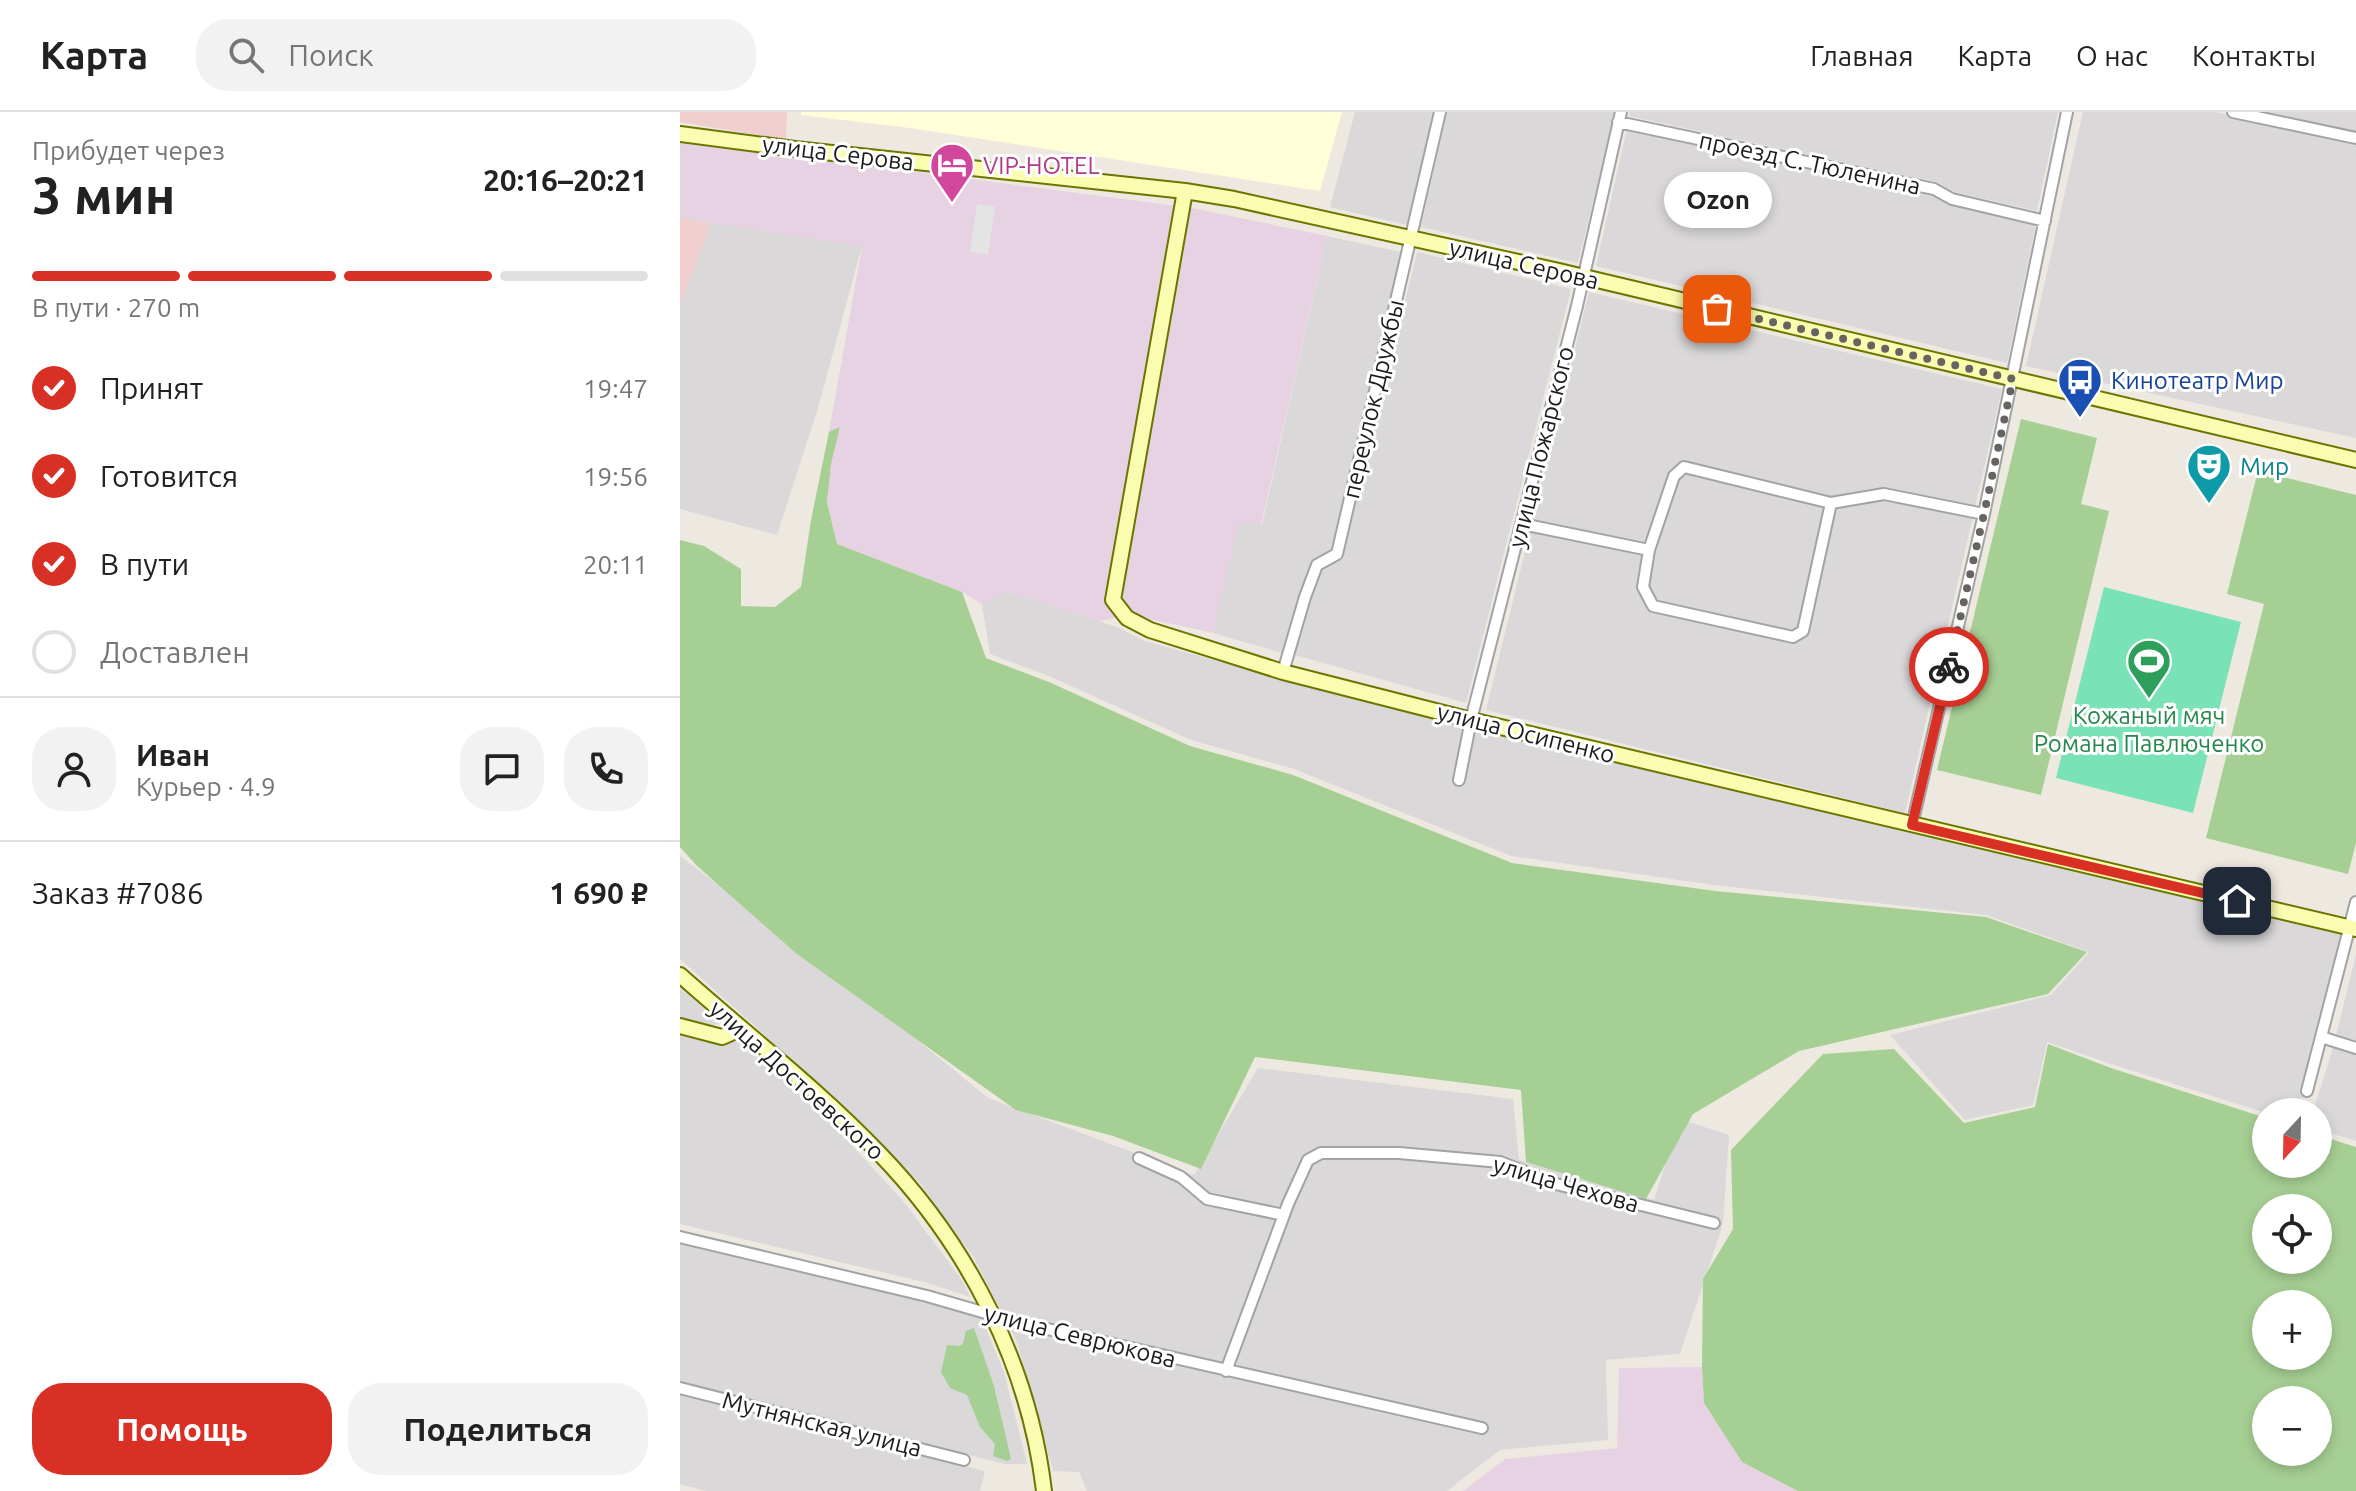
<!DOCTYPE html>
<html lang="ru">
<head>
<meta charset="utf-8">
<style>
	:root { --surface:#fff; --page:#f2f2f2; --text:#222; --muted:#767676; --line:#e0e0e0; --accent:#d93025 }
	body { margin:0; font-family:Ubuntu,sans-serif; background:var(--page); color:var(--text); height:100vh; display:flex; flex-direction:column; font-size:30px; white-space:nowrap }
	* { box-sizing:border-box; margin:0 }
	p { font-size:26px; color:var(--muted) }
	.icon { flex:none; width:44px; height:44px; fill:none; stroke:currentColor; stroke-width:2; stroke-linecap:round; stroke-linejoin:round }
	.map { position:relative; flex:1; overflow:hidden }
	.side { display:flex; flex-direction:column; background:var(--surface); width:680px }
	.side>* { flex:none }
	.needle { width:52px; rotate:202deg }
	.controls { position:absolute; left:1572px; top:986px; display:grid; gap:16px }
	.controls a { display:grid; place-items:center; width:80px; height:80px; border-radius:50%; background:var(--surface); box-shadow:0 4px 12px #0003; font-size:40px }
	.pin { position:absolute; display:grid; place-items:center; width:68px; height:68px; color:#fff; margin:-34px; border-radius:16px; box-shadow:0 4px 12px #0006 }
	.courier { position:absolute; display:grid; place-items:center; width:80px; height:80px; margin:-40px; border:6px solid #d93025; border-radius:50%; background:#fff; color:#222; box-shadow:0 2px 10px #0007 }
	.bubble { position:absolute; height:56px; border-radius:28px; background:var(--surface); box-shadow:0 4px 12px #0003; font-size:26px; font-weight:600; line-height:56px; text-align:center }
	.head em { font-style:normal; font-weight:600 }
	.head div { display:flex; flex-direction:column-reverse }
	.head { display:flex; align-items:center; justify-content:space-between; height:136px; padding:0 32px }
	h1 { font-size:52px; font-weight:600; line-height:60px }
	.bar { display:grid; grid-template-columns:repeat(4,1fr); gap:12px 8px; align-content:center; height:96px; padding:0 32px }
	.bar i { height:10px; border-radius:6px; background:var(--line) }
	.bar .on { background:var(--accent) }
	.bar p { grid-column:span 4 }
	.line { display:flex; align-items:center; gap:20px; padding:0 32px; border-top:2px solid var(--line) }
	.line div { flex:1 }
	.round { display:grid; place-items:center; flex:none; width:84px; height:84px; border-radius:32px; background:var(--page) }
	ol { padding:0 32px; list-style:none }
	li { display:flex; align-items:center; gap:24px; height:88px }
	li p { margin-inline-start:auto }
	li .icon { padding:8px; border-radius:50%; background:var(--accent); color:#fff; stroke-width:4 }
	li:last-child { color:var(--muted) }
	li i { width:44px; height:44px; border:4px solid var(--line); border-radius:50% }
	.primary-button { display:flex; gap:16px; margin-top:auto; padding:16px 32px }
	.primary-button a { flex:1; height:92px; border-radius:32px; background:var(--accent); color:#fff; font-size:32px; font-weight:600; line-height:92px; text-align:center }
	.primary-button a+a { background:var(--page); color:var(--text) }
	header { display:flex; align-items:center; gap:48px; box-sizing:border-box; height:112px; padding:0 40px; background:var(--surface); border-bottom:2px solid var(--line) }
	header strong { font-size:38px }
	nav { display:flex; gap:44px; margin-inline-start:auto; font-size:28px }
	.search { width:560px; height:72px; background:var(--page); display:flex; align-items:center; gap:20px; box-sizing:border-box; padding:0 28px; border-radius:32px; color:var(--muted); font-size:30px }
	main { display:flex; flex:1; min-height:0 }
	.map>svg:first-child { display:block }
</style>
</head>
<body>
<header>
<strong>Карта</strong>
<div class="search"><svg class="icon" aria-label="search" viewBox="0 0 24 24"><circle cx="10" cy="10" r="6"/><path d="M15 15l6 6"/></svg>Поиск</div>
<nav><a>Главная</a><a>Карта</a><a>О нас</a><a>Контакты</a></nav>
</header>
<main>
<section class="side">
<div class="head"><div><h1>3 мин</h1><p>Прибудет через</p></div><em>20:16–20:21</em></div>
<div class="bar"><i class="on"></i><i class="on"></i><i class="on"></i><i></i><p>В пути · 270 m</p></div>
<ol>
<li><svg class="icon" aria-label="check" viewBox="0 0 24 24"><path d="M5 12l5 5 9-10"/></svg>Принят<p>19:47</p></li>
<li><svg class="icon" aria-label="check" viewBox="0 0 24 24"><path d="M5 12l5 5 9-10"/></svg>Готовится<p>19:56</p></li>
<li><svg class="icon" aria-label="check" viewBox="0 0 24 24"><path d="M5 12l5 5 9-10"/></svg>В пути<p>20:11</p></li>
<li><i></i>Доставлен</li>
</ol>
<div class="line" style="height:144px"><a class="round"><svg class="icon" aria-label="person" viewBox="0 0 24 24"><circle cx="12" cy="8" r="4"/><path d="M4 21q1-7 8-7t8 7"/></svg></a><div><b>Иван</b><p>Курьер · 4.9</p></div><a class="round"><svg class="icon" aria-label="chat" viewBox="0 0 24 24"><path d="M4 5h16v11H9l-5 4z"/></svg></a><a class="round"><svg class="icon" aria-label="phone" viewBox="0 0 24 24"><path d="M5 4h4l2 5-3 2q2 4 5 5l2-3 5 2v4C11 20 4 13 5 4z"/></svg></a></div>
<div class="line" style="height:104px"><div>Заказ #7086</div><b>1 690 ₽</b></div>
<div class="primary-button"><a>Помощь</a><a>Поделиться</a></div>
</section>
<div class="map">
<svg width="1676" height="1379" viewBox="0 0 1676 1379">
	<rect width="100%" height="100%" fill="#eee9e0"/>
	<!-- residential -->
	<path fill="#dad8d8" d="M675,0H753L727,113L650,95Z
		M767,0H935L898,151L741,115Z
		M950,0H1378L1357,99L1275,80L1256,70L949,4Z
		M1403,0H1535L1676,31V326L1346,254Z
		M1581,0H1676V20L1671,19Z
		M947,17L1251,82L1272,92L1356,112L1327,251L916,154Z
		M31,111L182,134L138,296L97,423L0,397V194Z
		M647,124L721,140L652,439L631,451L602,541L533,521L559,409L582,413Z
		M737,140L891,177L786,591L615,543L630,486L642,456L663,444Z
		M909,180L1322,277L1225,701L806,598Z
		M326,479L437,515L465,529L605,568L798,617L1449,770L1661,822L1638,922L1618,1000L1586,1001L1431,952L1367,930L1353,993L1285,1008L1210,923L1371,883L1409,840L1306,803L1034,773L831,744L614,657L511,628L371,565L310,542L302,492Z
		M0,744L156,861L308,986L514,1063L578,956L833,987L839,1048L974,1088L1000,1007L1049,1023L1043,1112L1000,1242L926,1248L928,1328L820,1338L767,1379H407L399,1360L373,1359L337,1230L294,1146L239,1070L108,944L0,847Z
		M1676,842V1029L1638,1017V1000H1633L1654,932Z
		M0,876L40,911L27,915L0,908Z
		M0,918L53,923L156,1016L223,1089L282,1168L290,1185L248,1171L0,1112Z
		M0,1128L248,1187L302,1207L324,1260L347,1352H325L0,1271Z
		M0,1282L305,1359L300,1379H26L0,1372Z"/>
	<!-- commercial -->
	<path fill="#f0cfce" d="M0,0H107L106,28L0,10Z
		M0,106L31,111L0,194Z"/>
	<!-- industrial -->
	<path fill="#e7d2e4" d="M0,29L512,96L647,124L581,413L559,410L533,521L452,503L419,509L326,479L302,492L282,480L157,432L147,390L151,352L160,316L149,320L182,135L0,106Z
		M1022,1255L1024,1291L1062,1350L1118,1379H783L825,1347L937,1336L939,1256Z"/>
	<!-- education -->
	<path fill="#fffed8" d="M121,0H662L640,79L230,16L121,3Z"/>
	<!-- forest -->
	<path fill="#a6cf93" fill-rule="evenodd" d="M1341,307L1417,326L1401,392L1429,399L1361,683L1257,658Z
		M160,315L151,352L147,390L157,432L282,480L306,546L369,570L510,634L613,663L832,751L1035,779L1306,805L1407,840L1368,882L1119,939L1013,1002L966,1087L846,1050L841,978L575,945L521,1057L433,1024L336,998L117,842L17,754L0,735V428L24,434L61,457V494L95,495L121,475L131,408L149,320Z
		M1578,359L1676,383V731L1668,762L1526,726L1584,492L1547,482Z
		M1368,932L1431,956L1586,1006V1052H1638V1023L1676,1035V1379H1118L1062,1350L1024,1291L1022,1255L1023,1167L1053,1117L1051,1038L1143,942L1214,937L1284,1011L1355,995ZM1586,1096H1638V1148H1586ZM1638,1192V1244H1586V1192ZM1638,1288V1340H1586V1288Z
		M294,1216L314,1274L331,1347L327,1349L313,1344L315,1332L300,1315L287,1283L270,1276L261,1260L267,1233L280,1234L283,1231L286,1219Z"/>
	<!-- pitch -->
	<path fill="#79e2b7" d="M1424,475L1561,510L1513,701L1376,666Z"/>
	<!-- parking -->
	<path fill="#e4e4e4" d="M297,92L315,95L308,143L290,140Z"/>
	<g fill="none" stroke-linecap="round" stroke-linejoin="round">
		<!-- street casing -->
		<g stroke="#a3a3a3" stroke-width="14">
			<path id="street" d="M1553,0L1676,26
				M938,10L1254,77L1272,87L1365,109
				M842,412L969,438L994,364L1004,355L1151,391L1204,382L1304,402
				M969,438L963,475L973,494L1113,525L1123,519L1151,391
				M603,560L625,485L637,453L657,442L760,0
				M779,668L791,608L897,194L941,0
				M1232,713L1304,402L1387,0
				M1641,925L1676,936
				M1627,979L1676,790
				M459,1046L501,1065L527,1087L604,1103
				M0,1125L247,1184L337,1210L802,1316
				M546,1259L608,1092L628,1048L641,1041H719L820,1050L876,1072L1034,1111
				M0,1276L284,1348"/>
		</g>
		<!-- secondary casing -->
		<g stroke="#6b7500" stroke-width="18">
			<path id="secondary" d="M0,22L115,37L505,79L554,87L879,159L1676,348
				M505,79L433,488L447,506L470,518L603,560L791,608L1676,817
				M0,863C66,922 138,977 199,1041C288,1133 349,1252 364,1379
				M0,914L42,925L60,917"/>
		</g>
		<!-- street -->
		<use href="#street" stroke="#fff" stroke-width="10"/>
		<!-- secondary -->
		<use href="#secondary" stroke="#fafcb0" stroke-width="14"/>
	</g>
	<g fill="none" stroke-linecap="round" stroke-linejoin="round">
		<!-- done -->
		<path stroke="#666461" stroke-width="8" stroke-dasharray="0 14.4" d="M1037,197L1333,267L1304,402L1269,555"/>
		<!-- route -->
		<path stroke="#d93025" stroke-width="10" d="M1269,555L1232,713L1557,789"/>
	</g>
	<!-- icons -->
	<defs>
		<g id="hotel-pin" transform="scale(2.3)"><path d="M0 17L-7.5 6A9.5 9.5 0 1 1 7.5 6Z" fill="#d1479c" stroke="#fff"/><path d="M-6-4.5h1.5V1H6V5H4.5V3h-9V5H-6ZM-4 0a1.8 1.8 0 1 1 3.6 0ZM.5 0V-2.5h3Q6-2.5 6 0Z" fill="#fff"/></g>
		<g id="bus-pin" transform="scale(2.3)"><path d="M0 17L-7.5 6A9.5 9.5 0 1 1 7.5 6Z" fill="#1a4fb4" stroke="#fff"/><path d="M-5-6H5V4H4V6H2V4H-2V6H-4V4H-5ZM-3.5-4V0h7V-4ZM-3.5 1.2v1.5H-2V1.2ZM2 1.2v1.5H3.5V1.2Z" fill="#fff"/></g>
		<g id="theatre-pin" transform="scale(2.3)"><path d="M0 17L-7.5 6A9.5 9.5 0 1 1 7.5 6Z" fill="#0f9aa8" stroke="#fff"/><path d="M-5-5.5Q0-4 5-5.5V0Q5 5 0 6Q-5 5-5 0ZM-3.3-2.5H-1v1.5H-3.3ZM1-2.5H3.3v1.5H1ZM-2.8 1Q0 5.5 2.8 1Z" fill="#fff"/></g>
		<g id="stadium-pin" transform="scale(2.3)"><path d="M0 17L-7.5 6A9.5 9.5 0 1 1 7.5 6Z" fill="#2e9e5b" stroke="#fff"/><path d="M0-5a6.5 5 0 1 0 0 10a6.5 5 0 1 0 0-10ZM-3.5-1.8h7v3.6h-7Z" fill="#fff"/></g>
	</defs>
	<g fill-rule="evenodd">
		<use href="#hotel-pin" x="272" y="53"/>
		<use href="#bus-pin" x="1400" y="268"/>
		<use href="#theatre-pin" x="1529" y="354"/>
		<use href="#stadium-pin" x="1469" y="549"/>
	</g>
	<g text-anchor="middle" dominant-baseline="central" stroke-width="6" stroke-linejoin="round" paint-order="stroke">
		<!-- street labels -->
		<g font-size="24" fill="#1c1c1c" stroke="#fff">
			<text transform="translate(158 41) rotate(7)">улица Серова</text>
			<text transform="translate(1130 51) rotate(12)">проезд С. Тюленина</text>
			<text transform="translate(844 152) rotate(13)">улица Серова</text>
			<text transform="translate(693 287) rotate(-77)">переулок Дружбы</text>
			<text transform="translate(861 335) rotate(-76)">улица Пожарского</text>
			<text transform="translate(846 621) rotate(14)">улица Осипенко</text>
			<text transform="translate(117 968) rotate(42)">улица Достоевского</text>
			<text transform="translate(886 1072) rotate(16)">улица Чехова</text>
			<text transform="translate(400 1224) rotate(14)">улица Севрюкова</text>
			<text transform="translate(142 1312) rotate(14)">Мутнянская улица</text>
		</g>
		<!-- hotel labels -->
		<g font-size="24" fill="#b23c85" stroke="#fff" text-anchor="start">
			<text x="303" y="53">VIP-HOTEL</text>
		</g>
		<!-- transit labels -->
		<g font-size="24" fill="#164399" stroke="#fff" text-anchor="start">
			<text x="1431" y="268">Кинотеатр Мир</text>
		</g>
		<!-- culture labels -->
		<g font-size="24" fill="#0d838f" stroke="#fff" text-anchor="start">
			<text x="1560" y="354">Мир</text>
		</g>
		<!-- leisure labels -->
		<g font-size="24" fill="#27864d" stroke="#fff">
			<text x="1469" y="603">Кожаный мяч<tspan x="1469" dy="28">Романа Павлюченко</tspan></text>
		</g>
	</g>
</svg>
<div class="controls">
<a><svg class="needle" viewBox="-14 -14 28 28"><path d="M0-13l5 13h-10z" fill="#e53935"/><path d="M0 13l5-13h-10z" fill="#767676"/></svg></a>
<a><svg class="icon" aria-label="locate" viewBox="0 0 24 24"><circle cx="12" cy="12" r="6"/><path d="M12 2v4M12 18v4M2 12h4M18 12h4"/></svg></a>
<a>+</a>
<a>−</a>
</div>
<div class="pin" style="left:1037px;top:197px;background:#ea580c"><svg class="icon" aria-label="bag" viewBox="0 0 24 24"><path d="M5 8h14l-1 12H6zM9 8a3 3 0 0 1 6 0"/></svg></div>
<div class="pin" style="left:1557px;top:789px;background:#1f2937"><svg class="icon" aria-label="home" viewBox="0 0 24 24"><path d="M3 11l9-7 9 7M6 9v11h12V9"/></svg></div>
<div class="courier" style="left:1269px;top:555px"><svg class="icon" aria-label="bike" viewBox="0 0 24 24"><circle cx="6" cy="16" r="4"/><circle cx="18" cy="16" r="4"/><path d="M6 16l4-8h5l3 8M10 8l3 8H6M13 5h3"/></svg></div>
<div class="bubble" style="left:984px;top:60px;width:108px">Ozon</div>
</div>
</main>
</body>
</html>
